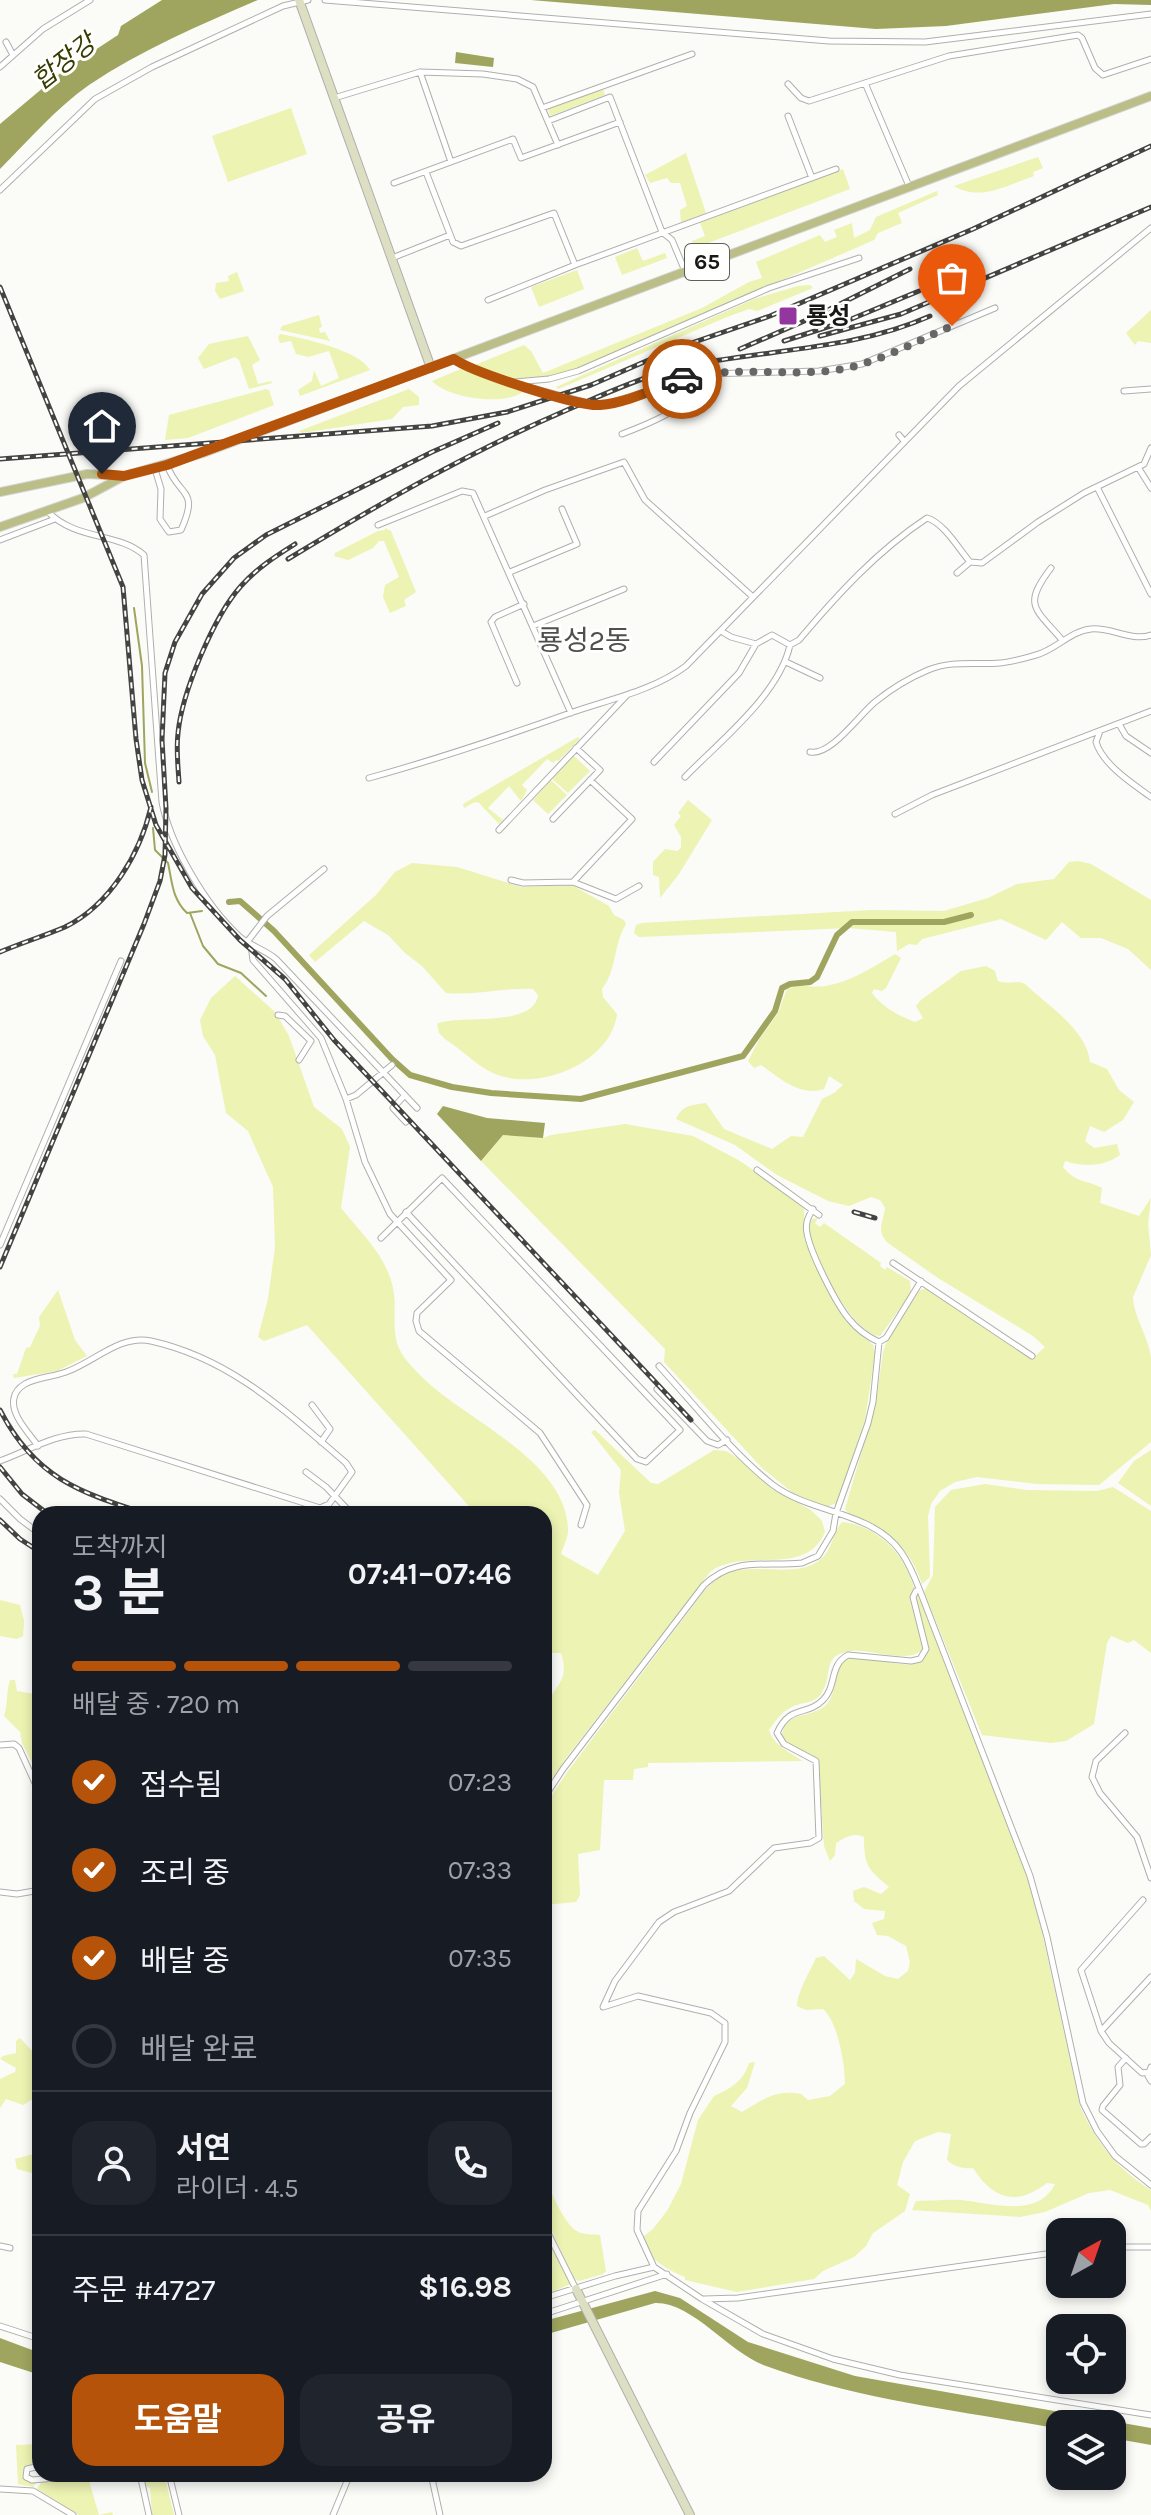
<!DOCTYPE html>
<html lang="ko">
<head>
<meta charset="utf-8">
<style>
	:root { --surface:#171b24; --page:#20242c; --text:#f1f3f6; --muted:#9ea1a6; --line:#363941; --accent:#b45309 }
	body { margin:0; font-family:Karla,"Noto Sans KR",sans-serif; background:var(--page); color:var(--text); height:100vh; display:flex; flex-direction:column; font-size:30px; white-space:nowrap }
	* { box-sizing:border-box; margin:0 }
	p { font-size:26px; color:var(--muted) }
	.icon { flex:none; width:44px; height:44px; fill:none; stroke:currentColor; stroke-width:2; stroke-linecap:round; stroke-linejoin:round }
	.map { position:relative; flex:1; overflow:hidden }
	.sheet { position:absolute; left:32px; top:1506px; width:520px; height:976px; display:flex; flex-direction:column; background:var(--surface); border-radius:24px; box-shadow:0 4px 12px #0003 }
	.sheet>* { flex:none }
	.needle { width:52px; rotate:40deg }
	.tools { position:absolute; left:1046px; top:2218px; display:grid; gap:16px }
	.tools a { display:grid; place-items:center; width:80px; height:80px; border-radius:16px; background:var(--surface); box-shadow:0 4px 12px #0003; font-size:40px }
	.pin { position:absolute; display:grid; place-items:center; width:68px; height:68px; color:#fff; margin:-82px -34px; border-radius:50% 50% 50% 0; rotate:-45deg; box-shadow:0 0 8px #0007 }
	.pin .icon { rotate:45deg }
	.courier { position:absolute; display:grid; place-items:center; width:80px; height:80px; margin:-40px; border:6px solid #b45309; border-radius:50%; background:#fff; color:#222; box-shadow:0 2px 10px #0007 }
	.headline em { font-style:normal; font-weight:700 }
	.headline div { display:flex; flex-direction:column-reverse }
	.headline { display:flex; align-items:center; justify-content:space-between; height:136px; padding:0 40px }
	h1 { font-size:52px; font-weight:700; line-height:60px }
	.bar { display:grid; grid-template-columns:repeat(4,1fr); gap:12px 8px; align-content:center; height:96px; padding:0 40px }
	.bar i { height:10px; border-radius:6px; background:var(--line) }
	.bar .current { background:var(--accent) }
	.bar p { grid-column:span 4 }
	.line { display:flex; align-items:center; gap:20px; padding:0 40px; border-top:2px solid var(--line) }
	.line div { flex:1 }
	.round { display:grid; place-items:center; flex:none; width:84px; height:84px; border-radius:24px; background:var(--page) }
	ol { padding:0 40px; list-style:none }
	li { display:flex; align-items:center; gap:24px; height:88px }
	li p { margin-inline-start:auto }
	li .icon { padding:8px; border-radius:50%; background:var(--accent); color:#fff; stroke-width:4 }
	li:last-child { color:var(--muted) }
	li i { width:44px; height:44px; border:4px solid var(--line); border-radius:50% }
	.cta { display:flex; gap:16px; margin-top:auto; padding:16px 40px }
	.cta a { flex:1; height:92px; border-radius:24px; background:var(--accent); color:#fff; font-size:32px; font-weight:700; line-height:92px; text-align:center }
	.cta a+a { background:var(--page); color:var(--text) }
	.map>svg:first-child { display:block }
</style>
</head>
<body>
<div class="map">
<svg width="1151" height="2515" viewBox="0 0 1151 2515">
	<rect width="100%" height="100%" fill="#fbfbf8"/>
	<!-- green -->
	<path fill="#edf3b2" d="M603,89L605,95L550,116L548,109Z
		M291,108L307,154L228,182L212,136Z
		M686,153L706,213L681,223L680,210L687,206L680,183H671L667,178L650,183L645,175Z
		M1038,157L1043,168L1033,172L1034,176C1007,185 980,202 954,186Z
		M843,169L850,189L695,248L692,241L705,236L700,223Z
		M937,191L938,195L898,213L902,223L878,233L874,240L578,369C549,378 501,388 475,365L524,345L531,351L543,373L702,308L749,282L762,278L756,262L820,235L825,242L837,237L834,230L852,223L854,238L870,230L876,217Z
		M637,248L643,261L665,253L667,258L622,275L615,257Z
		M577,270L584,289L539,307L531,287Z
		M237,272L244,291L220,299L215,291L216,283L229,281L228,276Z
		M798,286L810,285L813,288L757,311L749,309L727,317L568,385L558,389L556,387L754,299Z
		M1151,310V343L1138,341L1135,345L1126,333Z
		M319,315L322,327L319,328L320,333L325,332L330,341L280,330L282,326Z
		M280,334C302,338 359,350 370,370L300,396L298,390L312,381L314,370L321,386L339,378L329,351L308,357L296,354L291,341L280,343L278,337Z
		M248,336L260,360L252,365L258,384L271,381L272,383L249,389L239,360L235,357L204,369L198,358L209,344Z
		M463,368L517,386L525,390C508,407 449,399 432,381Z
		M266,389L269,390L274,405L188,438L165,440L169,415Z
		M409,389L419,397V405L403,407L392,419L302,433L299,431Z
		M385,528L391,531L416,592L404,600L406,606L390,613L383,597L385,585L399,577L384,541H379L373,548L348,560L334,556L335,553L378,531L385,530Z
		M578,737L580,739L558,761L556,760L553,763L547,759L522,785L527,790L521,801L509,786L488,808L503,820L499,824L479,803L475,802L464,808L463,804Z
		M574,756L590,771L568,793L552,779Z
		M551,780L567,795L548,814L533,800Z
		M688,800L712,820L679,874L660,898L659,877L653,875V862L665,849L677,851L681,848V837L674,825L681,816L678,813Z
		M1078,861L1091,864L1151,900V970L1128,949L1101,938H1081L1062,922L1046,940L1001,919L922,939L917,945L909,944L897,951L896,932L849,928L639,937L634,933L636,925L642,923L872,910L944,911L988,898L1017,884L1054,879L1069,862Z
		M412,863L457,867L521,887L572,885L609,906L614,915L624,920L626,924C613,945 617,970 602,989L603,997L617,1014C611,1064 534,1094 491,1072C475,1064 461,1049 445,1039L439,1033L437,1024C458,1014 533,1029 538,995L533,989C504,987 476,996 446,993L422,966L405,953L388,935L364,921L315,962L309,955L376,895L395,872Z
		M895,954L901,958L886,988L882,991L874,989L872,993C882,1007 899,1016 915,1022L923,1018L916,1006L921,1000L961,971L986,966L995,971L998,981C1008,985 1016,980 1025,984C1047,1005 1087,1030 1090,1062L1107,1069L1119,1090L1134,1102L1123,1120L1104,1132L1090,1126L1085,1141L1094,1148L1117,1144L1120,1155C1103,1167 1085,1167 1065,1161L1063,1167C1077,1184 1085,1179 1102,1188L1100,1203L1139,1216L1151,1198L1148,1224L1151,1255L1133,1297C1133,1315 1149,1338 1151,1358C1151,1385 1151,1414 1151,1442L1099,1485L1037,1484L977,1477L955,1482L940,1491L931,1504L928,1516L930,1577L922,1584C910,1546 885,1528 849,1514L845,1509L876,1402L883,1352L887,1341L919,1291L926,1288L1032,1359L1045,1347L1033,1336L938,1278L888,1243C876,1231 883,1223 885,1208L880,1200L871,1197L849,1206L828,1201L777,1175L735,1145L676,1119C682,1105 692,1105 706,1103L724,1129L772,1149L791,1136L803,1137L822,1099L834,1093L843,1085L829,1076L824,1089C800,1097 780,1078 761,1065L754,1068L748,1061L760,1038L778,1013L787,989C800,983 811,988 825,986C851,982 873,967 895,954Z
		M235,976L275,1012L289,1036L314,1107L342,1129L350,1147L341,1208C361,1233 386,1255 393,1288C397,1306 392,1326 397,1343C400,1355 413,1368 422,1377C465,1420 568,1461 568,1531C568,1538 563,1547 561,1554L598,1575L625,1531L619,1492L621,1470L591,1432L595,1430L651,1483L658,1484L665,1480L714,1450L726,1451L741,1460L772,1489L811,1510L822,1521L825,1532C806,1578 747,1547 711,1571L566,1758L544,1792C544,1775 540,1723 544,1710C552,1686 571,1684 561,1653H544V1514H476L307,1325L264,1341L258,1337L268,1299L275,1247L273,1187L248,1131L226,1113L215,1055L203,1036L200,1020L211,998Z
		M625,1124L693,1136L740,1161L798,1201L804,1209V1238L810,1253L845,1320L873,1345L875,1353L865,1420L837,1503L826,1507L793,1493L762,1468L664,1362L665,1349L481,1161L503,1135L543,1138L551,1135Z
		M818,1218L815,1223L820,1227L824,1223L881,1263L880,1266L885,1270L887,1267L910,1281L911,1293L880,1336C854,1336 809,1253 809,1231C808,1226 811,1222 812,1219Z
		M58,1290L75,1340L87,1356L57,1371L14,1378L13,1374H17L26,1348L30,1347L40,1326L39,1317Z
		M1151,1450V1506L1118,1483L1134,1461Z
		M985,1484L1027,1490L1097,1491L1113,1487L1151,1511V1653L1134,1640L1128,1643L1111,1636L1107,1643L1094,1724L1066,1741L1051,1743L982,1735L924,1592L933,1575L935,1507L951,1490Z
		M842,1522C877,1525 906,1555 914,1588L910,1599L923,1649C908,1665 870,1648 851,1651C820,1655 834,1674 822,1692C815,1705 801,1701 790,1708C780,1713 775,1722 769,1730C773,1745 791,1753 803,1761L648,1763V1767L634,1769L633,1780H604L600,1850L578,1854L580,1895L576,1902L544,1905V1807L568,1771L705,1590C712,1583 720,1575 730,1572C757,1563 798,1579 821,1559C833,1549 832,1533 842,1522Z
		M919,1594L1028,1879L1037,1909L1080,2106C1095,2141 1118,2170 1151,2190V2211L1148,2205L1110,2190L1089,2193L1045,2212L1020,2217L912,2210L916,2201C931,2201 947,2199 961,2200C991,2203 1038,2219 1055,2184L1047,2183C1016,2207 993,2199 973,2168C964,2169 954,2167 947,2160L951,2134L938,2132L915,2141L903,2162L897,2185L910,2194L905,2211L873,2233L866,2246L854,2257L823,2271L814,2279L737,2292L685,2280V2277C668,2270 646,2259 643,2237L653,2229L667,2211L681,2184L698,2120L714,2096C730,2089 743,2082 749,2063L755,2062L747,2088L731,2106L742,2112C762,2100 776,2089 801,2094L808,2100L830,2096L845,2084C845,2064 838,2022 823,2009L806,2010L797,2006C797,1993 810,1971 816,1958L824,1956L850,1980L855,1973L856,1959L885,1976L898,1979L908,1971L910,1962L906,1946L888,1936L877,1935L872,1923L884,1919L885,1911L864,1909L854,1901L853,1891L864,1887L881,1894L889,1887C868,1869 864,1866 864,1837C853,1832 846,1837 836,1843L835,1855L830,1861L824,1846L818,1760C808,1750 792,1750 782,1739C782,1709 812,1720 827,1704C838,1692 832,1666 847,1659C869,1649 899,1673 922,1661L929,1647L915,1599Z
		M0,1600L20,1605L24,1621L23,1636L17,1639L0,1636Z
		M10,1680H15L17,1691L40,1695C37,1720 40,1751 40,1779L22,1743L20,1732L4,1716C8,1705 6,1693 10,1680Z
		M20,2038L34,2053L40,2044V2101L33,2099L23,2105L6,2099L0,2108V2079L15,2072L16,2068L0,2059L3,2056L16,2053V2041Z
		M40,2115V2169L35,2174L17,2169L15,2159L33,2154L35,2144L32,2120Z
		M544,2175C550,2189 565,2229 581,2233C587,2235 594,2234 600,2235L606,2271L603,2274L579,2281L575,2279L544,2216Z
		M544,2233L571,2284L549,2293L544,2283Z
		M40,2444V2464L29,2465L23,2474L27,2481L37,2482L33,2487L18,2484L16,2445Z
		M73,2474H87L99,2515L112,2512L113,2515H79L37,2489L42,2481L69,2478Z
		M141,2474H164L174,2515H152L150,2488L144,2485Z"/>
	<!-- water -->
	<path fill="#9fa55f" d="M162,0H258C200,25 142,50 89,85C56,108 28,141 0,169V124L63,71L118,35L121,26Z
		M531,0H1151V5L1114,4L946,26L876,29Z
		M456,52L494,58L493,67L455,63Z
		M443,1106L487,1118L545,1123L543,1138L503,1135L481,1161L437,1114Z
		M655,2291L680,2298L748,2342L855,2376L1151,2428V2445L1112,2438V2424H1060V2429C962,2411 860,2400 766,2366C729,2353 693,2302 655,2303L544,2335V2321Z
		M0,2338L40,2353V2375L0,2362Z"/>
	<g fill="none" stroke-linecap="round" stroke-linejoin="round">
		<!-- stream -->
		<path stroke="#9fa55f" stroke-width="2" d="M134,608L142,666L145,763L152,792
			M153,828L155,850L168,863C172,881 172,899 187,913L202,911
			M190,913L203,946L218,964L241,973L266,996"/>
		<!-- canal -->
		<path stroke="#9fa55f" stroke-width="6" d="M229,902L240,901L274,931L392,1059L410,1075L452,1087L491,1093L581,1099L743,1056L775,1011L782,988L790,984L810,982L817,977L837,935L852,922H944L971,915"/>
		<!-- street casing -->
		<g stroke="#afb0ad" stroke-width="7">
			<path id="street" d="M325,0L829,41L925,42L1151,14
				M6,42L13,55
				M0,67L43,29L90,0
				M420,72L451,162
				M865,83L909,186
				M788,84L801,98L809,101L949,56L1078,35L1082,38L1095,68L1103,75L1151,59
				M334,98L420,72L483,74L517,79L533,87L558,145
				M542,108L692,54
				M788,116L812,178
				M548,121L610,97L662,232L672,240L685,271
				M426,172L453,242L461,246L554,213L575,265L836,169
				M394,183L513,139L521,158L620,122
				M0,190L95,99L152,67L283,6L308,0
				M392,258L450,235
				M488,300L575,265
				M454,359L469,368L495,378L599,406L703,374L819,371L862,364L995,308
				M515,382L549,379L578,371L769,288L859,258
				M1124,391L1151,389
				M622,434C646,425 704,402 708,374
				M899,435L904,441
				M1138,467L1151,488
				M155,469L161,489L160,519L169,532L181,530C200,488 179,498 167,465
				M1097,487L1151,594
				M47,511C76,541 118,532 144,555L162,802C170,845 206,906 239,936C250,946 264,949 276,959L417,1108
				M485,516L545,490L624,462L645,500L753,597
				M378,525L462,491L473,493L571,713
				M0,540L55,519
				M1051,568C1022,606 1035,608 1063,641
				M510,572L577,544L562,509
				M957,573L970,562
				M533,626L624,589
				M721,631L731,637L756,644L772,635L790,645L799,640C837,595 877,551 927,518C944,523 958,548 970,562L982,563L1038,522L1084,493L1144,464L1151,448
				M786,662L820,678
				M517,683L491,622L495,617L524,604
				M1119,724L1126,736L1151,753
				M1100,731L1096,742C1103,765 1133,784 1151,797
				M810,752C831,756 859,715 875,702C891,689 909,678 928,670C952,660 976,665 1000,663C1012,662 1025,658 1036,655C1056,650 1070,631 1091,629C1112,627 1131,642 1151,635
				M654,762L739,673L756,644
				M685,777C720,741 779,695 790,645
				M369,778C438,759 506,736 573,712C611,699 654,690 686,666L959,386L1151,228
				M895,814L932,795L1151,711
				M553,819L600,770L576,748
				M499,830L627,695
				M511,880L523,883L573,882L632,819L590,780
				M573,882L616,899L639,886
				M247,942L267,916L324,869
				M251,945L253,960L321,1038L346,1099L365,1162L390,1214L451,1280L417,1313L416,1321L419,1331L540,1433L587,1505L581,1525
				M278,1015L285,1016L311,1041L299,1060
				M405,1095L393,1108L406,1122
				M346,1099L356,1095L392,1065
				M757,1170L819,1215
				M813,1209C808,1217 805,1223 807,1233C810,1252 836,1304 849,1319C857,1329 868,1337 879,1342
				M381,1238L442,1178L680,1430L646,1462L637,1459L406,1212
				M0,1245L121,961
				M893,1263L1032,1356
				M659,1366C694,1404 733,1454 773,1485C812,1514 872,1511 901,1552C911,1566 916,1581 922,1596L1030,1876L1047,1937L1083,2103L1097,2131L1115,2156L1151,2185
				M657,1389L707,1441L718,1445L727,1440
				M312,1405L330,1429L321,1442
				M0,1461C28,1451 56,1433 86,1434L320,1508L329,1504L352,1472L346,1463C285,1411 232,1359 151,1341C120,1334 93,1363 66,1372C53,1377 37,1377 25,1384C20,1387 15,1392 14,1398C10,1415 30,1434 38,1446
				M306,1472L326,1487L352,1514
				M0,1499L20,1519L40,1534
				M1125,1733L1096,1761L1092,1777L1100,1793L1137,1837L1151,1878
				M0,1745L14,1744L19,1748L40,1794
				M544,1798L563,1769L704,1585C735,1556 764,1567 802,1563L818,1556L833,1531L836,1513L868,1423L873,1402L879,1342L886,1338L921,1281
				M0,1892L17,1894L40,1890
				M1101,2031L1081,1970L1143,1900
				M1126,2058L1118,2067L1120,2085L1103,2106L1102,2110L1141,2144H1144L1151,2137
				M1151,2067L1148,2076L1151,2081
				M1149,2072L1142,2073L1109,2043L1101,2031L1151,1977
				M544,2225L576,2289
				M0,2246L10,2248
				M1112,2247H1151
				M654,2267L637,2230L638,2211L676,2151L690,2113L725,2042V2023L711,2013L638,1996L603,2007L615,1981L659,1922L674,1912L729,1891L774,1848L810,1843L819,1838L816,1761L784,1744L777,1733C790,1704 806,1717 823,1700C837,1686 829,1665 848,1655L911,1661L920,1659L926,1649L913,1597L916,1591
				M544,2298L615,2276L654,2267L702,2299L763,2334L833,2359L900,2375L1151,2415
				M704,2299L738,2298L1060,2252
				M544,2314L667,2274
				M0,2326L40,2339
				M40,2466L27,2469L26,2477L32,2480L67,2477L71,2474
				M140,2474L149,2515
				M169,2474L179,2515
				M431,2474L440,2515
				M0,2489L33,2491L73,2515
				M333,2515L350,2474"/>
		</g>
		<!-- secondary casing -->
		<g stroke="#afb0ad" stroke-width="10">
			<path id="secondary" d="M299,0L431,368
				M576,2289L690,2515"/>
		</g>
		<!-- primary casing -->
		<g stroke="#d5d5d5" stroke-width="10">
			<path id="primary" d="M0,492L87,474L123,476
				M0,527L83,498L124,476L203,453L1151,96"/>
		</g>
		<!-- street -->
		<use href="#street" stroke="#fff" stroke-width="5"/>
		<!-- secondary -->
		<use href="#secondary" stroke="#dddfc2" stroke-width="8"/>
		<!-- primary -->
		<use href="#primary" stroke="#bbbe86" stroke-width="8"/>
		<!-- rail casing -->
		<g stroke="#434342" stroke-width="5">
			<path id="rail" d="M0,287L123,587L136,739L142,780L156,825L192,888L240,940L285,979L334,1040L691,1420
				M820,336L901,314L1151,207
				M784,341L849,320L919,291
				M740,349L818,315L910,269
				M0,459L432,426L507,412L591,385L674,349L770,316L973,229L1151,146
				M288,559C379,504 469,452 567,410C598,397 630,382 663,372C751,348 845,354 930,316
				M179,782C178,766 176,749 178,733C182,692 214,616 241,586C257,568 276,556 295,544
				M0,952C21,943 44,936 65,927C110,905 140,854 151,807
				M854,1212L875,1218
				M0,1267L144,924L160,881L165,855L166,808L162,740L165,673L175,642L202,594L234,558L266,535L432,452L498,423
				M0,1410C35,1478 79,1492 147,1514
				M0,1467L22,1494L48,1514
				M0,1520L20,1539L40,1552"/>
		</g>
		<!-- rail -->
		<use href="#rail" stroke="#fffffe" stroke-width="2" stroke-dasharray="6" stroke-linecap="butt"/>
	</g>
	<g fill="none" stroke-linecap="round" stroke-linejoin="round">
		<!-- done -->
		<path stroke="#676766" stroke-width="8" stroke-dasharray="0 14.4" d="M682,379C732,365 785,377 836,370C877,364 914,342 952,326"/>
		<!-- route -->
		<path stroke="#b45309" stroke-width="10" d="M102,474L124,476L167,465L454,359C472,372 579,407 600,405C627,403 656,388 682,379"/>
	</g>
	<!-- markers -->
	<rect fill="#9336a0" stroke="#fffffe" stroke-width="3" x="778" y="306" width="20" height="20" rx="4"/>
	<g text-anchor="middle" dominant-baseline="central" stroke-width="6" stroke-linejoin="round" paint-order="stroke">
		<!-- shield labels -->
		<rect fill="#fffffe" stroke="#5d5d5c" stroke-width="2" x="685" y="244" width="44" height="36" rx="6"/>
		<g font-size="22" font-weight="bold" fill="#181817">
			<text x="707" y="262">65</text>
		</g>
		<!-- poi labels -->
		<g font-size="24" font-weight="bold" fill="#181817" stroke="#fffffe" text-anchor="start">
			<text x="806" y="316">룡성</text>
		</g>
		<!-- water labels -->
		<g font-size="26" font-style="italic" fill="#383b02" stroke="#fffffe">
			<text transform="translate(64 62) rotate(-38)">합장강</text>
		</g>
		<!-- quarter labels -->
		<g font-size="28" fill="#4f4f4d" stroke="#fffffe">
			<text x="584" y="640">룡성2동</text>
		</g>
	</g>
</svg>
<div class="tools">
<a><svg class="needle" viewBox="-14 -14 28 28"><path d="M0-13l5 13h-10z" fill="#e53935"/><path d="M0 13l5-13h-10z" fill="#9ea1a6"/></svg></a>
<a><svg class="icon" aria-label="locate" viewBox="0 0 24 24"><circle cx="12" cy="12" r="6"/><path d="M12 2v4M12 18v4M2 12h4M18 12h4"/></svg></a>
<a><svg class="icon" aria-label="layers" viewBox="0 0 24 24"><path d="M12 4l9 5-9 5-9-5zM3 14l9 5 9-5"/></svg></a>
</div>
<div class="pin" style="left:952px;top:326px;background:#ea580c"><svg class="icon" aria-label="bag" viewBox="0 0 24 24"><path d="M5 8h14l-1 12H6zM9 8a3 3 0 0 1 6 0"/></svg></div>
<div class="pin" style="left:102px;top:474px;background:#1f2937"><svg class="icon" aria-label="home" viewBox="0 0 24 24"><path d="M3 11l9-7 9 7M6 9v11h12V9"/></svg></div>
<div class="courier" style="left:682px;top:379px"><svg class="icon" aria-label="car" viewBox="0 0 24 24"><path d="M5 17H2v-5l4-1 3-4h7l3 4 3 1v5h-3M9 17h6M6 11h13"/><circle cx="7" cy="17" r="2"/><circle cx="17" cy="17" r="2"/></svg></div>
<section class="sheet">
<div class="headline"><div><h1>3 분</h1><p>도착까지</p></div><em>07:41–07:46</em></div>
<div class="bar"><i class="current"></i><i class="current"></i><i class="current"></i><i></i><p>배달 중 · 720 m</p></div>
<ol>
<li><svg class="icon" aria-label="check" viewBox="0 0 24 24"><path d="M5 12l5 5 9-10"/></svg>접수됨<p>07:23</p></li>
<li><svg class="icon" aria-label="check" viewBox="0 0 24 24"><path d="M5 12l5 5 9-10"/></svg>조리 중<p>07:33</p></li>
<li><svg class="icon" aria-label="check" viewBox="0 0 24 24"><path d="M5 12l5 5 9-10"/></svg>배달 중<p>07:35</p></li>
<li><i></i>배달 완료</li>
</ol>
<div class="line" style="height:144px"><a class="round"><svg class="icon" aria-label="person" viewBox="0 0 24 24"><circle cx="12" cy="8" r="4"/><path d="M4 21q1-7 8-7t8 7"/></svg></a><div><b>서연</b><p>라이더 · 4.5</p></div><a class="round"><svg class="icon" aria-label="phone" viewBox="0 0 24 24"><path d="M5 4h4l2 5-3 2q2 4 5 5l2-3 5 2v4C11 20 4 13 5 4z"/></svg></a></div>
<div class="line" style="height:104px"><div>주문 #4727</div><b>$16.98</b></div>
<div class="cta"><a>도움말</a><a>공유</a></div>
</section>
</div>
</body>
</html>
